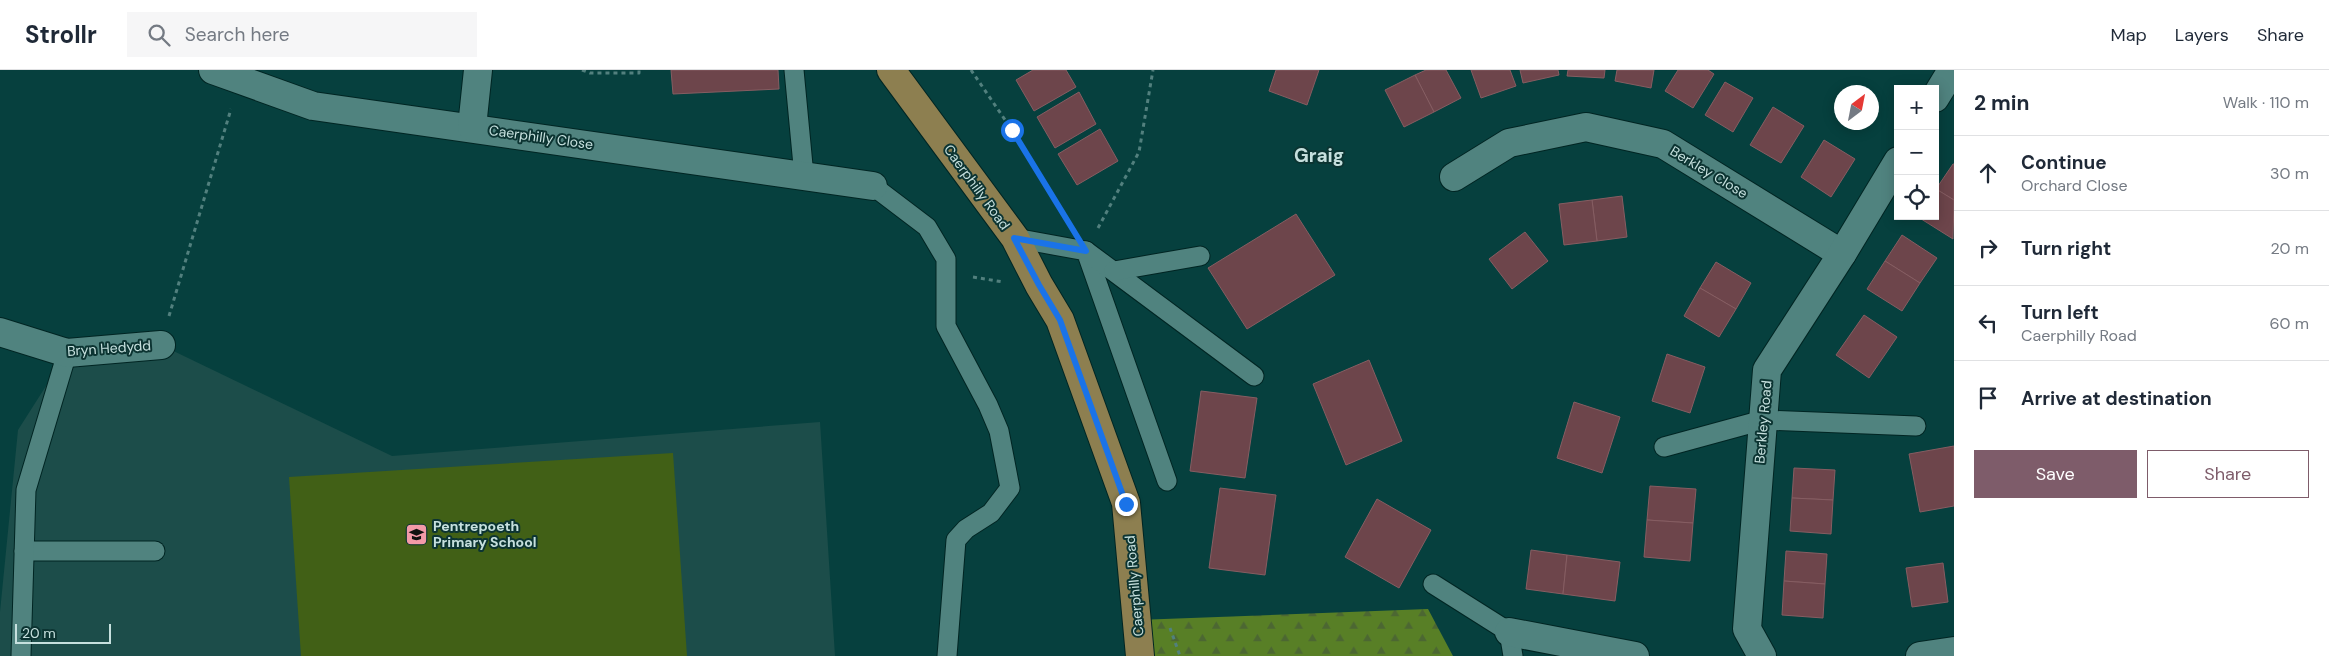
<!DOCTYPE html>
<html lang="en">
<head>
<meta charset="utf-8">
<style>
  body { margin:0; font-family:"DM Sans",sans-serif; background:#f6f6f7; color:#1f2937 }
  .controls { position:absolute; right:15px; top:15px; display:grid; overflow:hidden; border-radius:0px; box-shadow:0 2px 12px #0003 }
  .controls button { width:45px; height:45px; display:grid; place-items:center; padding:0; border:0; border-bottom:1px solid #e0e1e3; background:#fff; color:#1f2937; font:25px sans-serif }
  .compass { position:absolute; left:1834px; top:15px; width:45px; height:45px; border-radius:50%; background:#fff; box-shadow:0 2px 12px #0003; rotate:32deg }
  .scale { position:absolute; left:15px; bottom:12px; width:96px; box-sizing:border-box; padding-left:5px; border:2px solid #c6e0de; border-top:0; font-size:14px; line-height:18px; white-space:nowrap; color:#c6e0de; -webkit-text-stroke:4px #0c3432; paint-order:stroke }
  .stop { position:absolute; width:15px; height:15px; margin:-11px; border:4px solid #1a73e8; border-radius:50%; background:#fff }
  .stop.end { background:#1a73e8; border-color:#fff; box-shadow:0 1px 5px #0008 }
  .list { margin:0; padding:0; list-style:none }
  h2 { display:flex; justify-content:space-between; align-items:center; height:65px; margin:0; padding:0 20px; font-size:21px }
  h2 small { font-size:16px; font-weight:400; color:#747a83 }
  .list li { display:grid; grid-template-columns:32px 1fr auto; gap:15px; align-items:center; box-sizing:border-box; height:75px; padding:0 20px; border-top:1px solid #e0e1e3 }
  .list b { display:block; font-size:19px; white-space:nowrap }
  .list p { margin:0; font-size:16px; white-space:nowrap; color:#747a83 }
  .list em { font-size:16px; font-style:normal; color:#747a83 }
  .actions { display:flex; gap:10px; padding:15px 20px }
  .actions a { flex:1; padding:11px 0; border:1px solid #7e5c6a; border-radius:0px; text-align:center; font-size:18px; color:#7e5c6a }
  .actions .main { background:#7e5c6a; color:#fff }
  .icon { flex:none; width:28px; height:28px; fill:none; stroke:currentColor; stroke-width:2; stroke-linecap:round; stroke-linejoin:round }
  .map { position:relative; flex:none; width:1954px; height:586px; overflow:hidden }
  header { display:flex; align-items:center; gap:30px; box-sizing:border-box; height:70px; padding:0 25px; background:#fff; border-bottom:1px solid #e0e1e3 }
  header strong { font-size:24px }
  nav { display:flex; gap:28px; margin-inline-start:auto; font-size:18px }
  .search { width:350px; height:45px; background:#f6f6f7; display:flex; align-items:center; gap:12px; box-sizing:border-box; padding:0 18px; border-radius:0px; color:#747a83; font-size:19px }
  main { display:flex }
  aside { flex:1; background:#fff }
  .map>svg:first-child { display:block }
  .built { fill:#1c4d4a }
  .forest { fill:url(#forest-firs) }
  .pitch { fill:#416016 }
  .building { fill:#6d454b; stroke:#865d62 }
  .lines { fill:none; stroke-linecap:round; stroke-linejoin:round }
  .service-casing { stroke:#002523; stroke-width:21 }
  .minor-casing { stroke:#002523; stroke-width:30 }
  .primary-casing { stroke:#002523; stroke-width:30 }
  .path { stroke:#52807e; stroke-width:3; stroke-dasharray:4 4; stroke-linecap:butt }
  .service { stroke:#50837f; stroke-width:19 }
  .minor { stroke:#50837f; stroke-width:28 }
  .primary { stroke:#8d7f50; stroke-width:28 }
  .route { stroke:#1a73e8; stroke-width:6 }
  .labels { text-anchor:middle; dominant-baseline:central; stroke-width:4; stroke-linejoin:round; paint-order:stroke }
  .street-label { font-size:14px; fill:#c6e0de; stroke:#0c3432 }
  .poi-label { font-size:14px; font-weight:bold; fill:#c6e0de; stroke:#0c3432; text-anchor:start }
  .district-label { font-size:19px; font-weight:bold; fill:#c6e0de; stroke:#0c3432 }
</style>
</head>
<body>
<header>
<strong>Strollr</strong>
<div class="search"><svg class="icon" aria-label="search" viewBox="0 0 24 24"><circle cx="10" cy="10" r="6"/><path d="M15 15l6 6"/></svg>Search here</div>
<nav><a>Map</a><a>Layers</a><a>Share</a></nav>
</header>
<main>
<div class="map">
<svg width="1954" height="586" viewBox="0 0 1954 586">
  <defs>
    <pattern id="forest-firs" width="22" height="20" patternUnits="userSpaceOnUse" patternTransform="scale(1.25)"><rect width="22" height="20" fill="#587f26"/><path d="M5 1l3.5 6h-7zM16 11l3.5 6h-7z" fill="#4c6732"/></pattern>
  </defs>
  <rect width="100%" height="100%" fill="#06403e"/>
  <path class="built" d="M161 275 392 386 820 352 835 586H0V542L18 360 67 283Z"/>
  <path class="forest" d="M1428 539 1453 586H1140L1137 550Z"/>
  <path class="pitch" d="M673 383 687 586H301L289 407Z"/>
  <g class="building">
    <path d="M671 0H778L779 19 673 24Z"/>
    <path d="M1033 0H1066L1076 17 1034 41 1016 10Z"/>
    <path d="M1276 0H1319L1307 35 1269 21Z"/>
    <path d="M1426 0H1446L1461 28 1434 42 1415 5Z"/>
    <path d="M1471 0H1510L1516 16 1481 28Z"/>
    <path d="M1520 0H1558L1559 5 1523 13Z"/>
    <path d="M1568 0H1605L1604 8 1567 6Z"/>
    <path d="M1617 0H1654L1651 18 1615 11Z"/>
    <path d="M1678 0H1708L1714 4 1693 38 1665 21Z"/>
    <path d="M1415 5 1434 42 1404 57 1385 20Z"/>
    <path d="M1725 12 1753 28 1733 62 1705 45Z"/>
    <path d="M1079 22 1096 54 1055 78 1037 47Z"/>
    <path d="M1773 37 1804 56 1781 93 1750 75Z"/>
    <path d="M1100 59 1118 91 1077 115 1058 84Z"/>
    <path d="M1824 70 1855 89 1831 127 1801 107Z"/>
    <path d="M1953 94H1954V130L1936 119Z"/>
    <path d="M1936 119 1954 130 1953 169 1918 147 1935 146Z"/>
    <path d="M1622 126 1627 167 1597 171 1592 130Z"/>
    <path d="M1592 130 1597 171 1564 175 1559 134Z"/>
    <path d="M1296 144 1335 205 1247 259 1208 198Z"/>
    <path d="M1525 162 1548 191 1512 219 1489 189Z"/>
    <path d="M1902 165 1937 188 1920 213 1885 191Z"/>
    <path d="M1885 191 1920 213 1902 241 1867 219Z"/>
    <path d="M1716 192 1751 213 1736 239 1700 218Z"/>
    <path d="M1700 218 1736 239 1719 267 1684 246Z"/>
    <path d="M1864 245 1897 267 1869 308 1836 285Z"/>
    <path d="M1667 284 1705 297 1690 343 1652 331Z"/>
    <path d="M1369 290 1402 371 1346 395 1313 314Z"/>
    <path d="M1201 321 1257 328 1245 408 1190 401Z"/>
    <path d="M1574 332 1620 347 1602 403 1557 388Z"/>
    <path d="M1954 376V436L1920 442 1909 384Z"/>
    <path d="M1794 398 1835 400 1833 430 1792 428Z"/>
    <path d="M1650 416 1696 419 1693 453 1647 450Z"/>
    <path d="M1220 418 1276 425 1265 505 1209 498Z"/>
    <path d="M1792 428 1833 430 1831 464 1790 461Z"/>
    <path d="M1377 429 1431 460 1399 518 1345 487Z"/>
    <path d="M1647 450 1693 453 1690 491 1644 487Z"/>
    <path d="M1531 480 1567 485 1563 524 1526 519Z"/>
    <path d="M1786 481 1827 484 1825 514 1784 511Z"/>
    <path d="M1567 485 1620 492 1615 531 1563 524Z"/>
    <path d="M1943 493 1948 532 1912 537 1906 498Z"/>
    <path d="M1784 511 1825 514 1823 548 1782 545Z"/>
  </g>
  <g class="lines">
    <defs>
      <g id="service">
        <path d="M794 0 804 106"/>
        <path d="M873 116 927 157 946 189V256L988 335 999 361 1010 418 991 443 966 459 956 470 947 586"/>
        <path d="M1015 168 1086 181 1167 411"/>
        <path d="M1086 181 1254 306"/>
        <path d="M1114 201 1200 186"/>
        <path d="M1664 377 1763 350 1916 356"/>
        <path d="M24 481H155"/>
        <path d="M1433 514 1509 562 1513 586"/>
        <path d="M21 586 26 420 67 283"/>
      </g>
      <g id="minor">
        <path d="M213 0 313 36 873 116"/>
        <path d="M1935 28 1952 0"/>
        <path d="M472 57 478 0"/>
        <path d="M1454 107 1509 73 1586 57 1663 74 1842 184"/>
        <path d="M0 262 67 283 161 275"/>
        <path d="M1509 562 1635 586"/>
        <path d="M1762 586 1747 559 1767 300 1842 184 1898 91"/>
        <path d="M1920 586 1954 581"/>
      </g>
      <path id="primary" d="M891 0 1015 168 1039 215 1060 250 1126 433 1140 586"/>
    </defs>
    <use href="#service" class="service-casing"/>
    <use href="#minor" class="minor-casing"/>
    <use href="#primary" class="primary-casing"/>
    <g class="path">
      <path d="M582 0 590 3H639V0"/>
      <path d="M971 0 1012 60 1068 150"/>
      <path d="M1098 158 1139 82 1153 0"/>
      <path d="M973 207 1003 212"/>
      <path d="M169 246 231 39"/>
      <path d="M1170 558 1180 586"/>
    </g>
    <use href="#service" class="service"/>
    <use href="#minor" class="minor"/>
    <use href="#primary" class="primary"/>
  </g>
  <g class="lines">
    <path class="route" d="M1012 60 1086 181 1014 168 1039 215 1060 250 1126 434"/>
  </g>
  <defs>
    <symbol id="school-square" viewBox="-11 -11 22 22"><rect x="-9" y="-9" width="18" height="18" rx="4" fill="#f39aa8" stroke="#0c3432"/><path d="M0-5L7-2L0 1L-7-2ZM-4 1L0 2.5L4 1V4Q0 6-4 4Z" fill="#111"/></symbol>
  </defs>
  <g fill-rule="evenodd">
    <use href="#school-square" x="404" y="452" width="25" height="25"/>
  </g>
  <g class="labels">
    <g class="street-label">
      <text transform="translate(541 67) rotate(8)">Caerphilly Close</text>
      <text transform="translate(1709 102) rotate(31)">Berkley Close</text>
      <text transform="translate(977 117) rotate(54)">Caerphilly Road</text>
      <text transform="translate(109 278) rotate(-4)">Bryn Hedydd</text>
      <text transform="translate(1763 352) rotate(-85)">Berkley Road</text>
      <text transform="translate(1134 516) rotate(-95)">Caerphilly Road</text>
    </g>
    <g class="poi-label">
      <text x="433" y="456">Pentrepoeth<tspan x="433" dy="16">Primary School</tspan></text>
    </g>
    <g class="district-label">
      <text x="1319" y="85">Graig</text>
    </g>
  </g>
</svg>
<div class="controls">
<button>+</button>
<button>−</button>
<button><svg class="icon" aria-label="locate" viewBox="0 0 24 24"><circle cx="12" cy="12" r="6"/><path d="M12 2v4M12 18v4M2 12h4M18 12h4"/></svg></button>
</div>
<svg class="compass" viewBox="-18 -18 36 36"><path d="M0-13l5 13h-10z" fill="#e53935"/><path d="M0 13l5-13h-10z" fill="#747a83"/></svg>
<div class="scale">20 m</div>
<div class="stop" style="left:1012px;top:60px"></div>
<div class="stop end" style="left:1126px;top:434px"></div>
</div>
<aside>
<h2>2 min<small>Walk · 110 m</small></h2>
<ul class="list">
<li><svg class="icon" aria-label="ahead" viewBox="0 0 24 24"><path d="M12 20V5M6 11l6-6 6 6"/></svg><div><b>Continue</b><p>Orchard Close</p></div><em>30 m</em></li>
<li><svg class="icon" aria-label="right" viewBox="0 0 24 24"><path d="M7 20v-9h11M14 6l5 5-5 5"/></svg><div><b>Turn right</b></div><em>20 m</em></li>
<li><svg class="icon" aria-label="left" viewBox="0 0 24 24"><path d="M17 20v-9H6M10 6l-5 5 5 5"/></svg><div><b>Turn left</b><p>Caerphilly Road</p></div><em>60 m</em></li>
<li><svg class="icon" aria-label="arrive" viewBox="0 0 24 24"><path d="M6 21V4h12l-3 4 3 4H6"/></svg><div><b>Arrive at destination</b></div></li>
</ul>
<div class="actions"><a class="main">Save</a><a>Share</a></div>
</aside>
</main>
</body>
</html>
